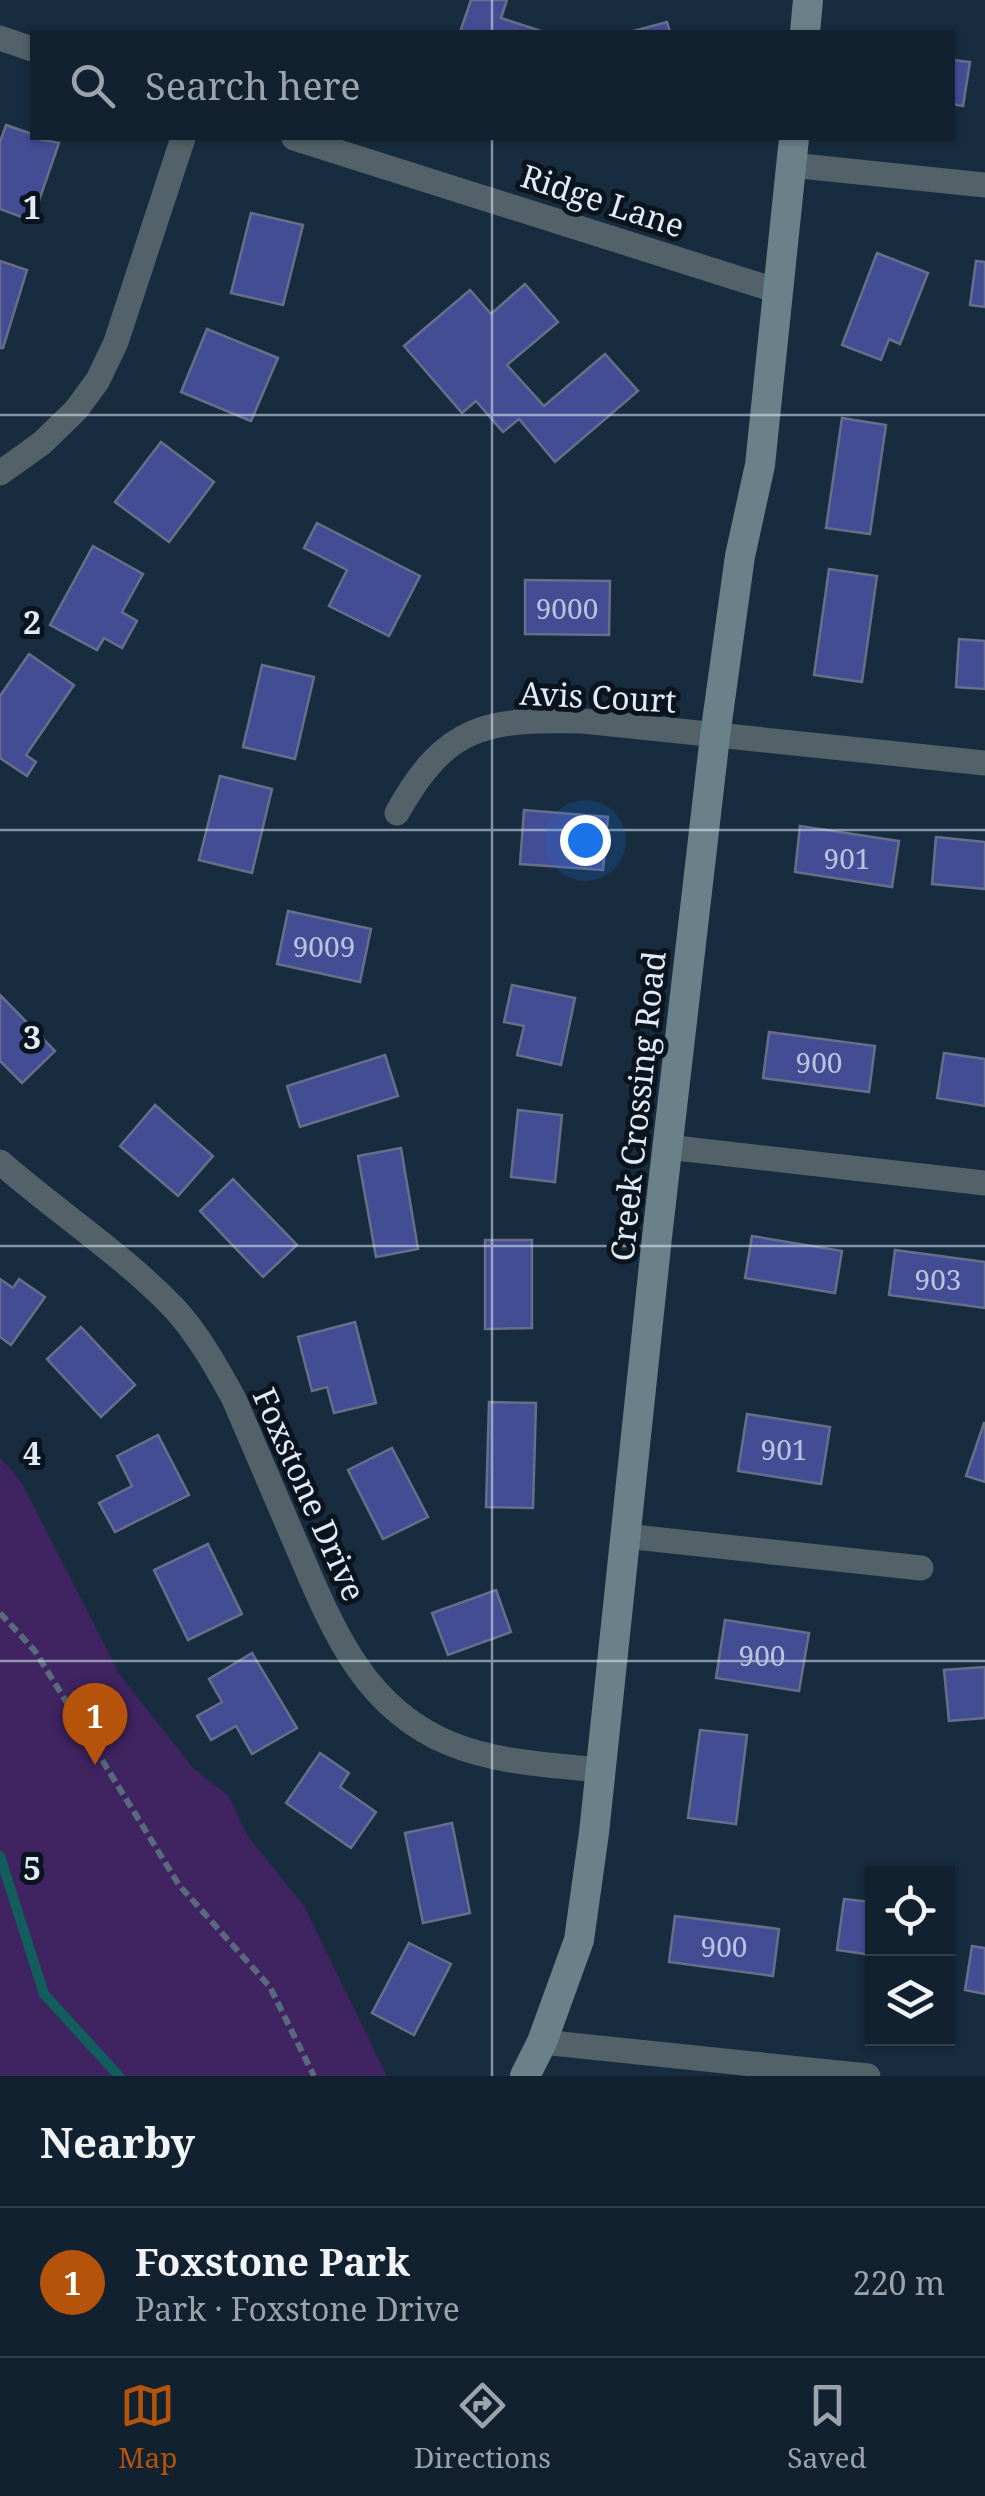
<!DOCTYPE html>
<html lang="en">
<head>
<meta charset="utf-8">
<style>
  body { margin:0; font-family:"Noto Serif",serif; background:#1f2e3b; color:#f1f3f6 }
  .controls { position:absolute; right:30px; bottom:30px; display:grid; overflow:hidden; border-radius:0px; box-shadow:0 2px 8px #0004 }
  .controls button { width:90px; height:90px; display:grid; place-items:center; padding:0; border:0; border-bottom:2px solid #313e4b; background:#12212f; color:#f1f3f6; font:50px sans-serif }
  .you { position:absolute; left:585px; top:840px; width:35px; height:35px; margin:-25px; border:8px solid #fff; border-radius:50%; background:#1a73e8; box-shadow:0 0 0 15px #1a73e833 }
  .badge { display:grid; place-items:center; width:65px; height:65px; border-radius:50%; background:#b45309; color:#fff; font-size:32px; font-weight:700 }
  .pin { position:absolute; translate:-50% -82px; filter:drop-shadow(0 2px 5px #0008) }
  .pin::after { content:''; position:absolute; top:52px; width:35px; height:30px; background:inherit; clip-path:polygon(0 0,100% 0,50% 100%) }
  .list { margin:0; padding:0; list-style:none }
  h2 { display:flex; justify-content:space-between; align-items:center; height:130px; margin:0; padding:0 40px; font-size:42px }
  h2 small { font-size:32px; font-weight:400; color:#9ca3aa }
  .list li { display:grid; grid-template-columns:65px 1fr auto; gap:30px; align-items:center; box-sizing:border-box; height:150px; padding:0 40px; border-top:2px solid #313e4b }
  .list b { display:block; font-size:38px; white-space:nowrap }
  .list p { margin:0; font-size:32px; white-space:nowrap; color:#9ca3aa }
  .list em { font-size:32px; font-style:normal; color:#9ca3aa }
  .icon { flex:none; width:55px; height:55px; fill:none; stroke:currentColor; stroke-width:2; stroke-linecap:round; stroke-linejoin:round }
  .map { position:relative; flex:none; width:985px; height:2076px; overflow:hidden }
  .search { position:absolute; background:#12212f; box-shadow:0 2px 8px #0004; left:30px; right:30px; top:30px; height:110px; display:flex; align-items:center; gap:25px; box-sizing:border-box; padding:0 35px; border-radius:0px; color:#9ca3aa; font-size:38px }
  .sheet { height:280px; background:#12212f }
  nav { display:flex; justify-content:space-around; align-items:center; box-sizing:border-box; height:140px; border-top:2px solid #313e4b; background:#12212f; font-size:28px; color:#9ca3aa }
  nav a { display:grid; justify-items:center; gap:5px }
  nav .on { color:#b45309 }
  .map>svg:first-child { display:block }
  .green { fill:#3f2461 }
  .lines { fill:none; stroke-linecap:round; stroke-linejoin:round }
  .stream { stroke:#125e5f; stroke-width:10 }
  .building { fill:#434d93; stroke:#686e8a; stroke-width:2.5 }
  .path { stroke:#586a7b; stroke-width:6; stroke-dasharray:10 5; stroke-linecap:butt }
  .street { stroke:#536268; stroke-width:25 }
  .secondary { stroke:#6a818a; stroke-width:30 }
  .grid { fill:none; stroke:#dfebf8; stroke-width:2.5; stroke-opacity:0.55 }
  .labels { text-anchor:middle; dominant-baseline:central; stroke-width:10; stroke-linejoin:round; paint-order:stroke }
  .number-label { font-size:28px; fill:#b8c4df }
  .street-label { font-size:32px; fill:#dfebf8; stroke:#0b141c }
  .grid-label { font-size:32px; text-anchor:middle; font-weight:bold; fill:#dfebf8; stroke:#0b141c; stroke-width:10; stroke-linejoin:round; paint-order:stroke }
</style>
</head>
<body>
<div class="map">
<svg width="985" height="2076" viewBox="0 0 985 2076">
  <rect width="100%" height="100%" fill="#182c3f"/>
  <path class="green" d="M0 1457 22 1483 120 1675 194 1769 229 1796 247 1835 304 1906 387 2076H0Z"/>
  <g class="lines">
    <path class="stream" d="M0 1856 44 1994 119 2076"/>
  </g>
  <g class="building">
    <path d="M471 0H507L501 18 544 32H460Z"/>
    <path d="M667 22 670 32H630Z"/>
    <path d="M952 60 970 62 963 106 952 104Z"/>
    <path d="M6 125 32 134V138L59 143 32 221 0 209V142Z"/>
    <path d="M251 213 303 225 283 305 231 293Z"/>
    <path d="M877 253 928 273 900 344 889 339 881 360 842 345Z"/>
    <path d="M0 261 27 270 3 348H0Z"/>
    <path d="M976 261 985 262V307L970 305Z"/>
    <path d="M525 284 558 322 507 365 544 406 605 354 638 391 555 462 519 419 503 432 476 401 462 413 404 346 470 290 491 314Z"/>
    <path d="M207 329 278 358 251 421 181 392Z"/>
    <path d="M842 418 886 425 870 534 826 528Z"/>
    <path d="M161 442 214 482 169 542 115 502Z"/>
    <path d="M317 523 420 576 389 636 329 606 347 570 304 548Z"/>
    <path d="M93 546 143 574 122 612 137 621 122 648 104 638 97 650 50 625Z"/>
    <path d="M829 569 877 576 862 682 814 675Z"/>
    <path d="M525 580 610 581 609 635 525 634Z"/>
    <path d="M959 639 985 641V689L956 687Z"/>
    <path d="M29 654 74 685 26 755 36 762 27 776 0 758V696Z"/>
    <path d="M262 665 314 677 295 759 243 747Z"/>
    <path d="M220 776 272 789 252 873 199 860Z"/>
    <path d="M524 810 608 817 603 870 520 864Z"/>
    <path d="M800 826 899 841 892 887 795 872Z"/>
    <path d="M936 837 985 842V889L932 884Z"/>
    <path d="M288 911 371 929 360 982 277 964Z"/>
    <path d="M512 985 575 998 561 1065 517 1055 524 1026 504 1022Z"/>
    <path d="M0 995 55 1051 22 1083 0 1061Z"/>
    <path d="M769 1032 875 1046 869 1092 763 1078Z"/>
    <path d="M944 1053 985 1059V1106L937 1098Z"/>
    <path d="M385 1055 398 1096 300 1127 287 1086Z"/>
    <path d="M155 1105 213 1156 178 1196 120 1146Z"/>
    <path d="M518 1110 562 1115 555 1182 511 1177Z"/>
    <path d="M401 1148 418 1249 376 1257 358 1156Z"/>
    <path d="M233 1179 297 1245 263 1277 200 1211Z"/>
    <path d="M752 1236 842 1251 835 1293 745 1278Z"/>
    <path d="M485 1240H532V1328L485 1329Z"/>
    <path d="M895 1250 985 1262V1308L889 1295Z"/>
    <path d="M0 1279 13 1288 19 1279 45 1297 11 1345 0 1337Z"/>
    <path d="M355 1322 376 1403 334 1413 327 1387 312 1391 298 1337Z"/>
    <path d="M81 1327 135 1385 101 1417 47 1359Z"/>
    <path d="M489 1402 536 1403 533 1508 486 1507Z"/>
    <path d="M747 1414 830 1427 821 1484 738 1471Z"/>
    <path d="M984 1423H985V1482L966 1476Z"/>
    <path d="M158 1435 189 1495 115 1532 99 1503 132 1486 117 1456Z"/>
    <path d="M392 1448 428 1517 383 1539 348 1470Z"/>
    <path d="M208 1544 242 1614 188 1640 154 1570Z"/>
    <path d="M496 1590 511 1632 448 1655 432 1613Z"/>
    <path d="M725 1620 809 1633 799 1691 716 1678Z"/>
    <path d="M252 1653 297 1728 252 1754 236 1726 211 1740 197 1716 222 1702 209 1679Z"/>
    <path d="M985 1667V1718L949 1721 944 1670Z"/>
    <path d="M700 1730 747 1735 736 1824 688 1818Z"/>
    <path d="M320 1753 349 1773 340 1787 376 1812 351 1848 286 1803Z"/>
    <path d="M452 1823 470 1913 423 1923 405 1833Z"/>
    <path d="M844 1899 872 1902V1955L837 1950Z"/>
    <path d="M675 1916 779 1929 773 1976 669 1962Z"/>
    <path d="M409 1943 451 1964 414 2035 372 2013Z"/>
    <path d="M972 1946 985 1948V1994L965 1990Z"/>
  </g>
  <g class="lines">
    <path class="path" d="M0 1613 35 1651 179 1885 270 1987 314 2076"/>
    <g class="street">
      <path d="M0 38 32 49"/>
      <path d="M294 138 778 291"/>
      <path d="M791 165 985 185"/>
      <path d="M0 473 42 443 76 410 98 380 116 342 183 138"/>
      <path d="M397 813C446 724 487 719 583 721L985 763"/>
      <path d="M667 1147 985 1183"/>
      <path d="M0 1162C57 1212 121 1253 174 1308 198 1334 217 1368 234 1399 254 1446 274 1492 294 1539 330 1622 360 1707 451 1744 498 1763 551 1765 600 1770"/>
      <path d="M625 1536 921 1568"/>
      <path d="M542 2042 868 2076"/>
    </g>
    <g class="secondary">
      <path d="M805 32 808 0"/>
      <path d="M525 2076 542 2042 579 1940 594 1833 657 1237 715 736 740 556 760 465 794 138"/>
    </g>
  </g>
  <path class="grid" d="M492 0V32M492 138V2076M0 415H985M0 830H985M0 1246H985M0 1661H985"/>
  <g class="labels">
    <g class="number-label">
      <text x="567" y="608">9000</text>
      <text x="847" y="858">901</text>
      <text x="324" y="946">9009</text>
      <text x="819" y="1062">900</text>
      <text x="938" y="1279">903</text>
      <text x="784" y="1449">901</text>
      <text x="762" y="1655">900</text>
      <text x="724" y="1946">900</text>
    </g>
    <g class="street-label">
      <text transform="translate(603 200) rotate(18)">Ridge Lane</text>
      <text transform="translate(598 696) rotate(3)">Avis Court</text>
      <text transform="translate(637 1106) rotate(-84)">Creek Crossing Road</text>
      <text transform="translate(310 1494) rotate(66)">Foxstone Drive</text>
    </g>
  </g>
  <g class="grid-label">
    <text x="32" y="219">1</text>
    <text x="32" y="634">2</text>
    <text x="32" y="1049">3</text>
    <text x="32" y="1465">4</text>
    <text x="32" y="1880">5</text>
  </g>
</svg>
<div class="controls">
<button><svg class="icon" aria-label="locate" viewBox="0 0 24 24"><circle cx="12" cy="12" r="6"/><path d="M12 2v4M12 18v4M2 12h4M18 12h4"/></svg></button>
<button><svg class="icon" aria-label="layers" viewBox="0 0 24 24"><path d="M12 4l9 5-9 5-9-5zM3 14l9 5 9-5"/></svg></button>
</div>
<div class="you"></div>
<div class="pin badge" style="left:95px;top:1765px">1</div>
<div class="search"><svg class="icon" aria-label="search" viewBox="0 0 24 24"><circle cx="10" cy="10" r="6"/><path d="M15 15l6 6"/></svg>Search here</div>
</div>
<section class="sheet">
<h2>Nearby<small></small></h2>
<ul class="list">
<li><span class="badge">1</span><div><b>Foxstone Park</b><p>Park · Foxstone Drive</p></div><em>220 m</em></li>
</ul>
</section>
<nav>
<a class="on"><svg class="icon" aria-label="map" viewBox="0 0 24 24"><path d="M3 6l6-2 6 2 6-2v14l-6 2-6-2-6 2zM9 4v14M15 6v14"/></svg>Map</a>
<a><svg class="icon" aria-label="directions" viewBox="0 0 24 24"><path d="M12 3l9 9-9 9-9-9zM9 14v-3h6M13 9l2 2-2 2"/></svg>Directions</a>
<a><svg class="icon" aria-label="saved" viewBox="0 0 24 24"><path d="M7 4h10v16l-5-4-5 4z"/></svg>Saved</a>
</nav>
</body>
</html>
